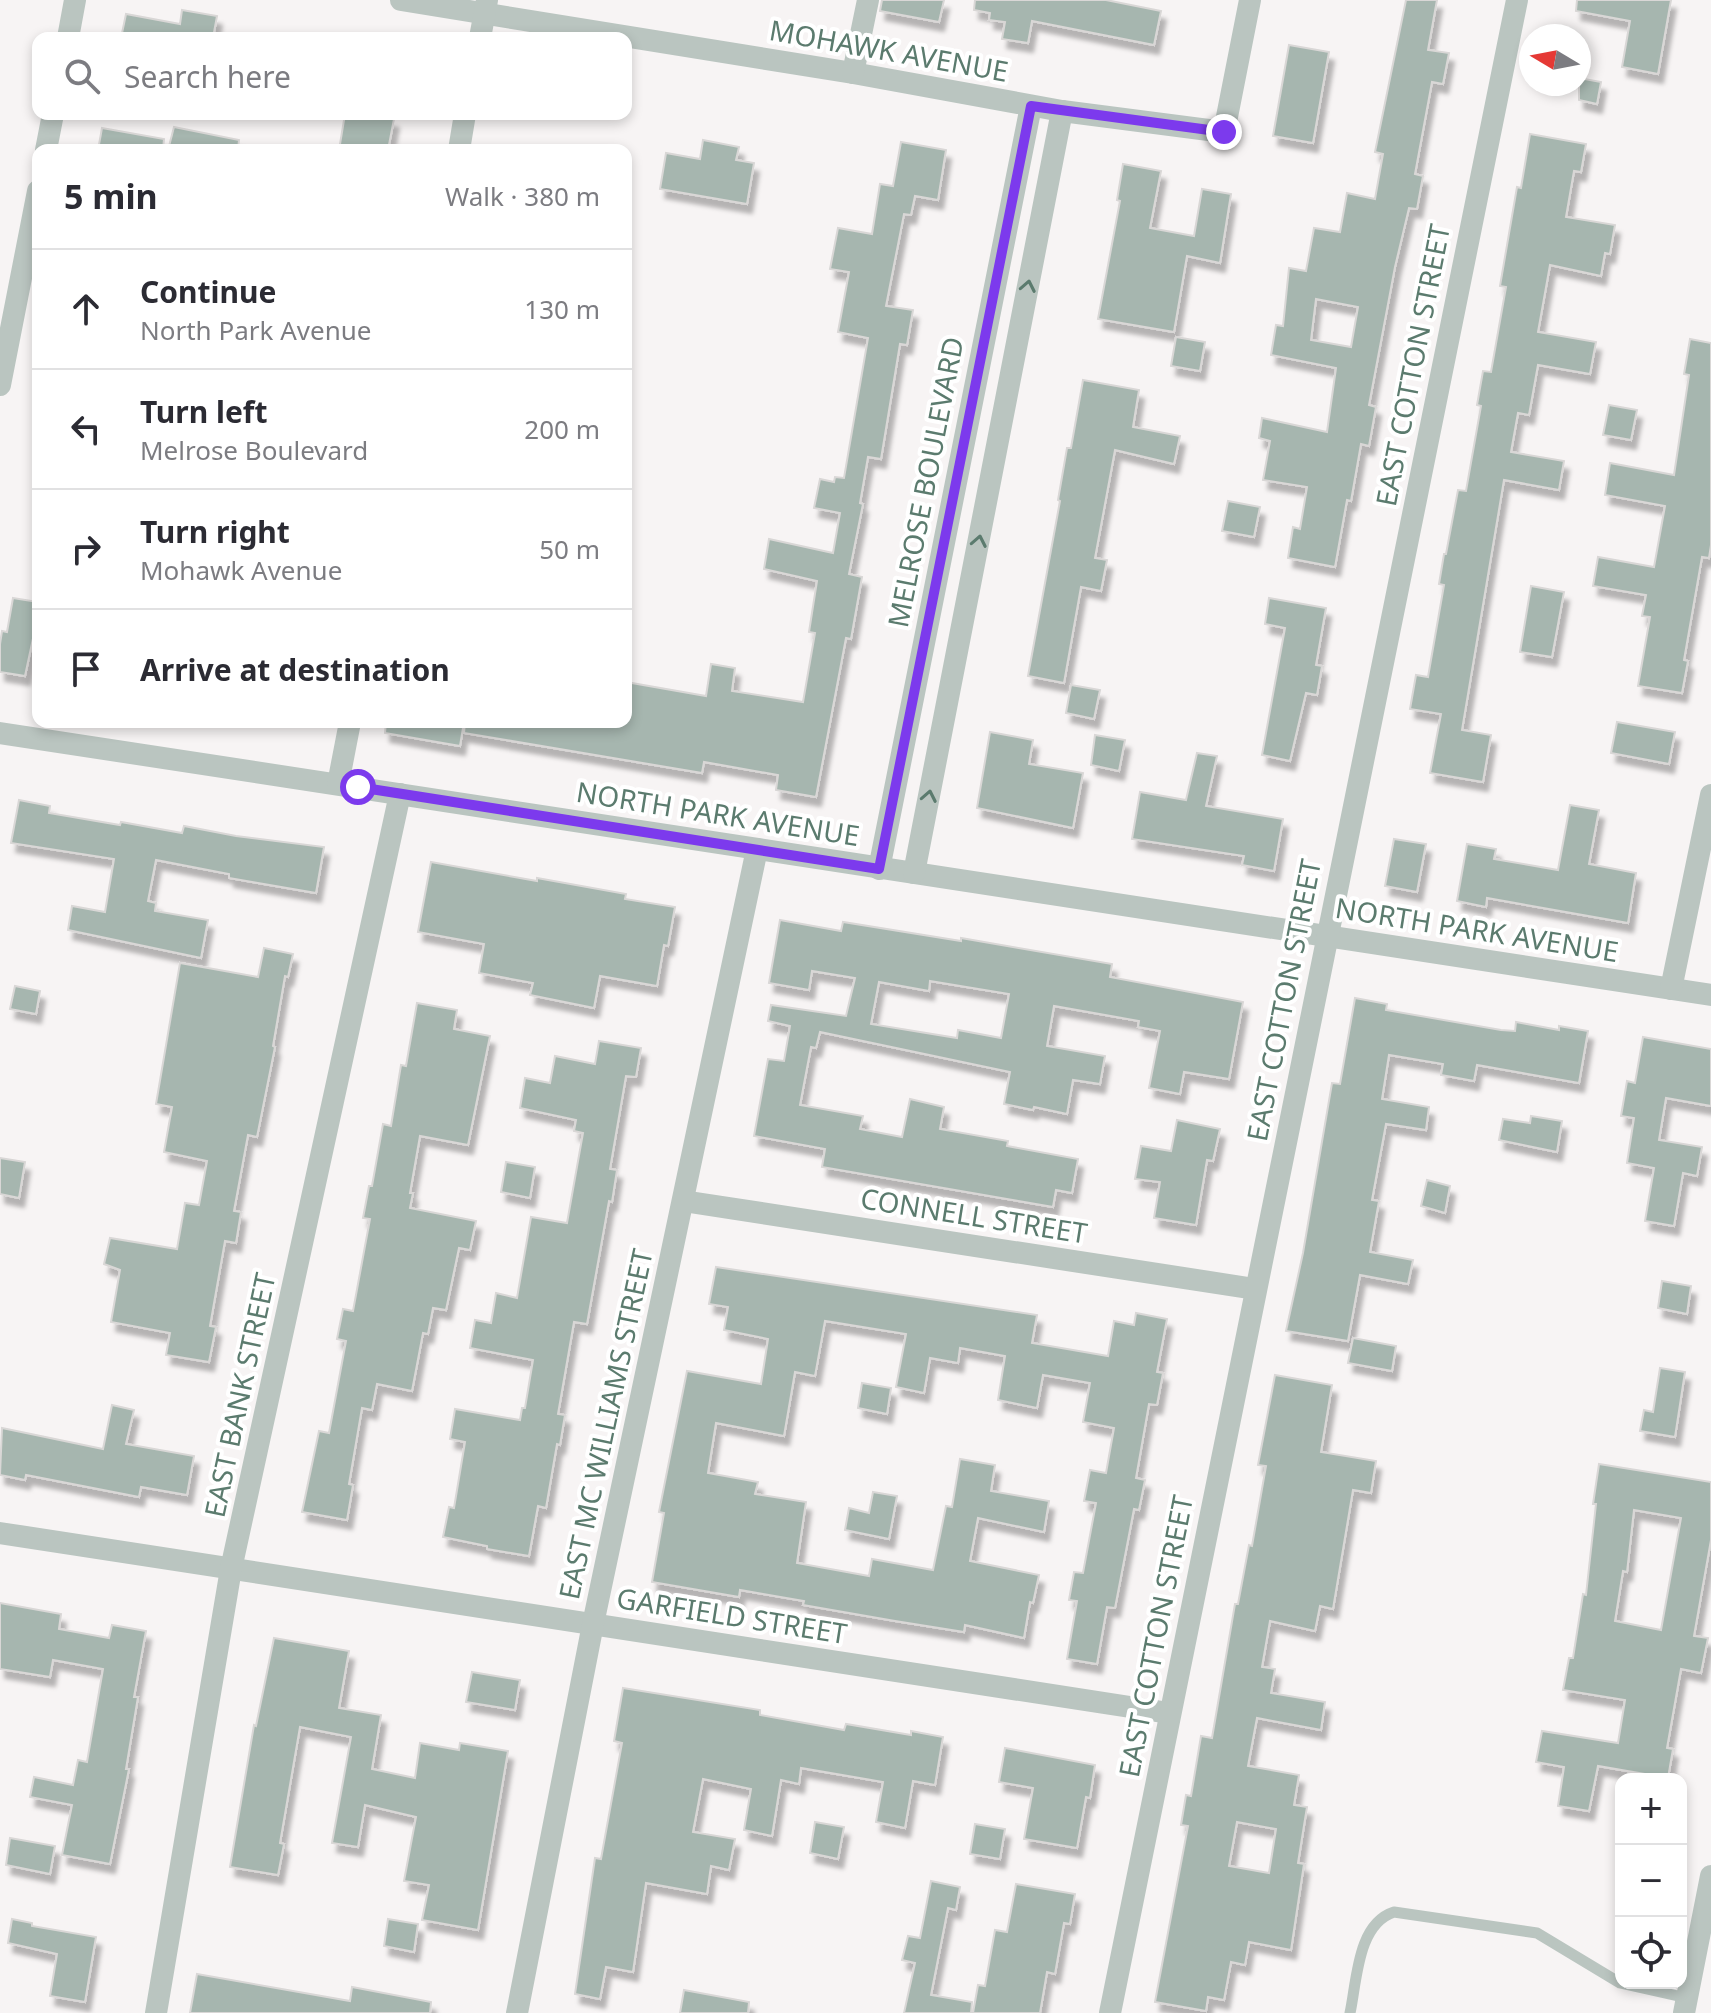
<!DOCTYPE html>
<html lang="en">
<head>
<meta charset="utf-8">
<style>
  body { margin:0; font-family:"Noto Sans",sans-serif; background:#f7f7f7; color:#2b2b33 }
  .controls { position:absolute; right:24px; bottom:24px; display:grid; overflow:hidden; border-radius:16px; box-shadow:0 4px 12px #0003 }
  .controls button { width:72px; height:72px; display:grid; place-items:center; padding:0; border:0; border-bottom:2px solid #e1e1e2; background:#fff; color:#2b2b33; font:40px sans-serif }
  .compass { position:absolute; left:1519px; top:24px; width:72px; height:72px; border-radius:50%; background:#fff; box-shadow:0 4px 12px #0003; rotate:280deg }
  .stop { position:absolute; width:24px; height:24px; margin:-18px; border:6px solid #7c3aed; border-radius:50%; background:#fff }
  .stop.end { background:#7c3aed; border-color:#fff; box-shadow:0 2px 8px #0008 }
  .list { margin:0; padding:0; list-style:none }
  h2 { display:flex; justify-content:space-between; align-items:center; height:104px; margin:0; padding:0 32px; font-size:34px }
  h2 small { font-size:26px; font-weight:400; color:#7c7c81 }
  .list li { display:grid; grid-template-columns:52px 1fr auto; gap:24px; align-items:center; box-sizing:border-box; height:120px; padding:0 32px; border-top:2px solid #e1e1e2 }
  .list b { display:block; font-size:30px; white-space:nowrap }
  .list p { margin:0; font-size:26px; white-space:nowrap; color:#7c7c81 }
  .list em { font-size:26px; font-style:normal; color:#7c7c81 }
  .icon { flex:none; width:44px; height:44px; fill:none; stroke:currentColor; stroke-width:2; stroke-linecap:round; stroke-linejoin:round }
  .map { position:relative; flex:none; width:1711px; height:2013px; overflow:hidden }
  .search { position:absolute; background:#fff; box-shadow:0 4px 12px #0003; left:32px; top:32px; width:600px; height:88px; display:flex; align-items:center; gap:20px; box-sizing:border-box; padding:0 28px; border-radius:16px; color:#7c7c81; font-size:30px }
  .panel { position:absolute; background:#fff; box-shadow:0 4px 12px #0003; left:32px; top:144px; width:600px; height:584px; border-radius:16px }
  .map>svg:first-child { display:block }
  .building { fill:#a6b6af; stroke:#d9d7d6; stroke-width:2; fill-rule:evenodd; filter:url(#shadow) }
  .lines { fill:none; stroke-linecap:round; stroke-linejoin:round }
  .service { stroke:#bac5c0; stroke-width:11 }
  .minor { stroke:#bac5c0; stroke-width:22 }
  .oneway { stroke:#5b7b6e }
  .route { stroke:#7c3aed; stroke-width:10 }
  .labels { text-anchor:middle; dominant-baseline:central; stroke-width:8; stroke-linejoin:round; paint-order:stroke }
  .street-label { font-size:28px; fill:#5b7b6e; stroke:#fff }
</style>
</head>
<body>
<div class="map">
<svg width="1711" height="2013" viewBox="0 0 1711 2013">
  <defs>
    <filter id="shadow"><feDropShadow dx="5" dy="9" stdDeviation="2" flood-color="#0004"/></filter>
  </defs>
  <rect width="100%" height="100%" fill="#f7f4f4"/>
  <g class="building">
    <path d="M882 0H944L939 22 880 11Z"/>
    <path d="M975 0H1106L1161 11 1154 45 1032 21 1028 43 1002 39 1005 22 989 20 990 13 974 10Z"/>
    <path d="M1406 0H1437L1428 50 1449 53 1443 84 1432 82 1415 174 1423 176 1417 209 1409 208 1395 267 1369 405 1376 407 1369 446 1361 444 1351 501 1347 500 1335 567 1288 558 1293 527 1300 529 1307 487 1263 480 1270 441 1259 438 1262 418 1327 432 1336 368 1271 355 1276 325 1283 326 1289 268 1306 271 1314 228 1340 232 1347 193 1375 199 1383 154 1375 152ZM1316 299 1358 307 1351 347 1311 340Z"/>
    <path d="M1577 0H1671L1658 74 1622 67 1630 21 1576 11Z"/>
    <path d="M182 10 217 16 213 38 196 35V38H121L126 14 180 24Z"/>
    <path d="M1289 45 1329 52 1313 143 1273 136Z"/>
    <path d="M1579 78 1601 82 1597 104 1579 100Z"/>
    <path d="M345 114H368L394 119 388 150H339Z"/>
    <path d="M174 127 239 140 238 150H168Z"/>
    <path d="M102 128 164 139 163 150H98Z"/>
    <path d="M1530 134 1586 144 1581 172 1574 171 1566 217 1615 225 1610 254 1605 253 1601 276 1550 265 1538 332 1596 342 1590 374 1538 365 1529 415 1518 413 1511 452 1564 461 1559 490 1504 480 1462 730 1491 735 1483 782 1430 773 1441 714 1410 709 1416 675 1428 677 1444 585 1439 584 1444 554H1446L1458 490 1466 491 1481 406 1477 405 1483 371 1491 372 1506 287 1500 286 1517 187 1521 188Z"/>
    <path d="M703 140 739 147 736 160 754 163 747 204 660 189 666 153 700 159Z"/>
    <path d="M901 142 946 150 938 200 915 196 911 215 904 214 886 306 913 310 907 345 900 344 881 459 868 457 860 503 863 504 849 574 862 577 851 639 846 638 816 797 776 790 778 775 704 762 702 773 464 733 465 722H626V682L706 696 711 664 735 668 732 691 803 702 815 633 809 632 817 581 764 569 769 539 833 553 840 513 814 508 820 479 834 482 835 477 844 478 868 338 838 332 849 272 830 269 838 228 872 234 880 184 893 186Z"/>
    <path d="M1123 164 1161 171 1150 228 1194 236 1202 189 1231 194 1220 263 1187 256 1174 332 1098 319 1120 201 1117 200Z"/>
    <path d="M1176 337 1205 342 1200 371 1171 366Z"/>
    <path d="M1690 339 1711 343V545L1709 558 1702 557 1684 660 1688 661 1682 693 1638 686 1650 617 1642 616 1646 595 1593 586 1598 557 1654 567 1665 506 1605 495 1610 463 1674 475 1689 375 1684 374Z"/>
    <path d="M1083 380 1139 390 1133 427 1180 436 1174 464 1115 450 1095 558 1107 560 1101 591 1081 587 1064 683 1028 676 1060 501 1058 500 1067 448H1071Z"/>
    <path d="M1609 405 1637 410 1631 440 1603 435Z"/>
    <path d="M1228 501 1260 507 1254 537 1222 531Z"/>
    <path d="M1531 586 1564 592 1552 657 1520 652Z"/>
    <path d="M13 598 38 602V615L25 676 0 672V644L2 631 7 632Z"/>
    <path d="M1269 598 1326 608 1316 665 1322 666 1317 695 1306 693 1290 761 1262 755 1285 628 1265 624Z"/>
    <path d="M1071 685 1100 690 1094 719 1066 713Z"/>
    <path d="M386 722H464L460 746 385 733Z"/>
    <path d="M1617 722 1675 732 1669 764 1611 753Z"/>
    <path d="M990 732 1033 740 1029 764 1083 773 1073 828 977 808Z"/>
    <path d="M1095 735 1125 740 1119 771 1091 765Z"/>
    <path d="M1197 753 1217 756 1206 806 1283 819 1274 871 1242 865 1244 856 1132 839 1140 792 1186 800Z"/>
    <path d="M19 800 50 806 49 813 120 825 121 822 182 833 184 826 236 836 324 847 316 893 229 878V874L156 860 148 901 156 903 155 911 208 920 201 958 68 930 72 906 105 912 114 859 11 843Z"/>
    <path d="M1570 805 1599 810 1589 864 1636 873 1628 923 1487 898 1486 907 1457 901 1467 844 1496 849 1494 859 1558 870Z"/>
    <path d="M1394 839 1426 844 1417 892 1385 886Z"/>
    <path d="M431 862 537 881V878L626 894 625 899 675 907 668 946 664 945 657 986 600 976 594 1008 530 995 533 983 479 973 484 944 418 932Z"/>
    <path d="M780 920 841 931 843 922 961 941V938L1112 964 1110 977 1243 1002 1229 1079 1184 1072 1180 1094 1149 1088 1160 1031 1138 1027 1139 1021 1054 1006 1047 1046 1105 1056 1100 1084 1073 1080 1067 1114 1034 1107 1033 1110 1004 1104 1010 1072 820 1032 816 1048 811 1047 800 1105 863 1116 860 1129 902 1137 910 1099 944 1107 940 1129 1008 1141 1007 1146 1078 1159 1072 1193 1056 1190 1053 1207 822 1167 825 1149 754 1136 768 1059 784 1061 790 1026 768 1021 771 1005 846 1016 855 978 812 971 809 990 769 983ZM930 981 1009 994 1001 1038 958 1030 957 1038 871 1024 879 982 929 991Z"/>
    <path d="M264 948 293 954 288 977 285 976 273 1046 275 1047 257 1137 248 1135 234 1211 241 1212 236 1243 225 1241 210 1326 216 1327 209 1362 166 1355 170 1333 111 1322 120 1270 104 1264 110 1238 177 1249 185 1203 199 1205 207 1161 164 1152 172 1107 156 1104 180 963 258 977Z"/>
    <path d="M15 986 40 991 36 1014 10 1009Z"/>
    <path d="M1355 998 1387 1004 1386 1010 1501 1030 1515 1031 1516 1022 1559 1030V1026L1588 1031 1579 1083 1477 1065 1474 1081 1441 1075 1443 1064 1389 1055 1382 1099 1429 1107 1426 1130 1386 1124 1372 1200 1379 1201 1370 1252 1413 1260 1408 1284 1360 1275 1348 1341 1286 1331 1303 1253 1332 1083 1340 1084Z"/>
    <path d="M417 1003 457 1010 454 1029 490 1036 468 1145 420 1136 410 1193H413L410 1208 476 1221 470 1250 459 1248 446 1310 433 1308 428 1334 423 1333 412 1391 377 1384 372 1410 362 1408 349 1484 353 1485 347 1520 302 1512 319 1431 329 1433 346 1341 337 1339 343 1309 353 1311 370 1219 363 1218 369 1186H372L383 1124 391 1126 401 1065 406 1066Z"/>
    <path d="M1643 1037 1711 1049V1106L1666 1098 1659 1140 1702 1147 1697 1176 1683 1173 1674 1226 1645 1221 1654 1168 1627 1163 1634 1118 1621 1116 1627 1081 1635 1083Z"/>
    <path d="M599 1041 641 1048 636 1077 626 1076 610 1169 617 1170 612 1202 609 1201 587 1324 574 1322 558 1414 565 1415 560 1445 557 1444 546 1508 538 1506 529 1556 487 1549V1546L443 1537 449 1507 454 1508 465 1442 450 1439 455 1409 520 1420 522 1408H525L533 1360 470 1348 475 1320 491 1323 496 1293 517 1298 531 1217 567 1223 583 1133 574 1131 576 1120 520 1108 525 1078 550 1083 555 1056 595 1064Z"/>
    <path d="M1531 1116 1562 1121 1557 1152 1499 1140 1503 1119 1530 1123Z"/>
    <path d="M1177 1120 1220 1129 1213 1161 1207 1160 1196 1225 1154 1218 1160 1182 1135 1179 1141 1146 1171 1151Z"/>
    <path d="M0 1158 25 1162 19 1198 0 1194Z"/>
    <path d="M506 1162 535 1167 530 1198 501 1192Z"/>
    <path d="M1427 1180 1450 1186 1445 1213 1421 1206Z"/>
    <path d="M716 1267 1037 1315 1032 1343 1108 1356 1114 1321 1134 1325 1136 1313 1167 1319 1157 1372 1163 1373 1157 1405 1149 1404 1136 1478 1145 1480 1139 1510 1134 1509 1115 1608 1107 1607 1097 1664 1067 1659 1077 1601 1069 1600 1074 1572 1083 1573 1096 1503 1084 1501 1090 1470 1106 1473 1114 1428 1083 1422 1090 1383 1043 1375 1037 1408 998 1400 1005 1356 960 1348 958 1363 930 1358 924 1393 896 1387 906 1334 825 1321 815 1376 795 1372 784 1436 716 1423 708 1473 758 1482 755 1494 806 1502 797 1563 869 1576 872 1559 933 1570 946 1506 952 1507 960 1459 995 1465 991 1491 1049 1501 1044 1532 978 1518 970 1561 1039 1575 1033 1603 1030 1602 1024 1638 965 1625 964 1632 895 1621 803 1605 804 1601 740 1590 739 1597 652 1582 664 1513 659 1512 687 1371 761 1384 768 1339 724 1330 728 1307 709 1304Z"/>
    <path d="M1662 1281 1691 1286 1687 1314 1658 1308Z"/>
    <path d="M1353 1338 1396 1346 1392 1371 1348 1363Z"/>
    <path d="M1660 1368 1685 1372 1675 1437 1640 1431 1644 1410 1653 1412Z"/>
    <path d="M1275 1375 1332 1385 1321 1452 1376 1461 1371 1493 1353 1490 1333 1609 1320 1606 1315 1631 1270 1621 1262 1667 1275 1669 1271 1693 1325 1702 1321 1730 1257 1718 1248 1766 1299 1775 1294 1805 1307 1807 1298 1863 1304 1864 1291 1950 1249 1942 1245 1965 1231 1962 1224 2000 1208 1997 1206 2011 1155 2002 1188 1826 1181 1825 1186 1795 1191 1796 1201 1736 1212 1738 1235 1604H1238L1249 1545 1252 1546 1266 1466 1258 1465ZM1237 1822 1276 1829 1269 1873 1229 1866Z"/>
    <path d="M862 1383 891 1388 887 1414 858 1408Z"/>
    <path d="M112 1405 134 1410 126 1444 194 1456 187 1495 141 1487 139 1497 26 1475 25 1480 0 1475 2 1428 103 1449Z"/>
    <path d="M1599 1464 1711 1482V1540L1694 1636 1708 1638 1701 1673 1681 1669 1667 1748 1673 1749 1668 1778 1598 1766 1589 1811 1558 1806 1564 1767 1536 1762 1542 1731 1618 1743 1625 1700 1563 1690 1569 1658H1573L1583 1594 1586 1595 1596 1504H1593ZM1634 1510 1681 1518 1661 1630 1615 1621 1623 1571 1627 1572Z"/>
    <path d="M873 1492 897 1496 889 1539 845 1530 849 1508 869 1513Z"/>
    <path d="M0 1603 61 1614 59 1629 109 1638 112 1625 146 1631 134 1697H138L126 1769H129L110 1864 62 1855 72 1805 30 1797 34 1777 73 1785 78 1760 87 1762 103 1669 53 1660 50 1677 0 1669Z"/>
    <path d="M274 1638 349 1651 339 1708 381 1715 372 1769 415 1778 420 1743 459 1750 460 1743 508 1751 478 1930 422 1920 429 1885 404 1881 416 1817 365 1805 358 1847 332 1843 351 1737 300 1727 280 1843 284 1844 278 1875 230 1867 254 1725 256 1726Z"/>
    <path d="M472 1672 520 1680 515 1710 466 1702Z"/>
    <path d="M623 1688 760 1710V1715L844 1730 846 1724 911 1735V1731L943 1737 935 1785 913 1781 905 1828 876 1822 883 1782 801 1768 799 1784 781 1780 772 1836 744 1830 751 1789 703 1779 693 1832 735 1839 729 1870 711 1866 707 1894 646 1883 633 1972 606 1967 600 1999 575 1994 595 1858 601 1859 622 1743 614 1741Z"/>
    <path d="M1005 1748 1095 1765 1090 1798 1086 1797 1077 1848 1024 1839 1033 1788 999 1782Z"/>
    <path d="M815 1822 844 1827 838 1859 810 1853Z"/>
    <path d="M975 1824 1005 1829 1000 1859 970 1854Z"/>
    <path d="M10 1838 55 1846 50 1874 6 1865Z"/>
    <path d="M931 1881 960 1887 956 1910 948 1908 931 1995 972 2002 971 2013H904L915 1963 902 1960 908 1936 920 1938Z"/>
    <path d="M1016 1884 1075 1894 1070 1924 1064 1923 1055 1974 1047 1972 1040 2013H973L978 1985 985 1986 995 1930 1007 1932Z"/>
    <path d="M12 1919 32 1923V1926L96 1937 85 2002 50 1996 57 1954 8 1943Z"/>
    <path d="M388 1919 418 1924 414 1952 384 1946Z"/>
    <path d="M197 1974 350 2001 352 1987 431 2002 430 2013H190Z"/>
    <path d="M684 1990 749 2002 748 2013H680Z"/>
  </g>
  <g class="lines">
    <path class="service" d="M1350 2013C1357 1981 1357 1924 1394 1912L1537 1933 1620 1983 1687 1998"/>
    <g class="minor">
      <path d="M401 0 853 73 1062 111 1224 132 1250 0"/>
      <path d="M68 38 75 0"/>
      <path d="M480 38 487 0"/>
      <path d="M853 73 868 0"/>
      <path d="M46 150 53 114"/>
      <path d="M459 150 465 114"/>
      <path d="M0 385 38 191"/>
      <path d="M0 733 1711 995"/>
      <path d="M338 784 350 722"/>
      <path d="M879 869 1031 106"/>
      <path d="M914 873 1062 111"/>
      <path d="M1671 989 1711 795"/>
      <path d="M683 1201 1255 1289"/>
      <path d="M0 1533 1169 1713"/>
      <path d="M156 2013 231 1569 400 794"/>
      <path d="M517 2013 593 1624 757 849"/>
      <path d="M1110 2013 1517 0"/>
      <path d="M1684 2013 1711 1876"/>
    </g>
  </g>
  <defs><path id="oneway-chevron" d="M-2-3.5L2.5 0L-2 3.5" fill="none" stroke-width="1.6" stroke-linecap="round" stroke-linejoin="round" transform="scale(2)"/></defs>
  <g class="oneway">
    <use href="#oneway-chevron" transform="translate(1028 286) rotate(-79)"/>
    <use href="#oneway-chevron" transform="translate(979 541) rotate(-79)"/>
    <use href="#oneway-chevron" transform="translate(929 796) rotate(-79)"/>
  </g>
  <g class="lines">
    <path class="route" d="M358 787 879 869 1031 106 1224 132"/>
  </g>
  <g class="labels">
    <g class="street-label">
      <text transform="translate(889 50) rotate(10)">MOHAWK AVENUE</text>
      <text transform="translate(1412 365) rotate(-79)">EAST COTTON STREET</text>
      <text transform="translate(925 482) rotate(-79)">MELROSE BOULEVARD</text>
      <text transform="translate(718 813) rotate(9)">NORTH PARK AVENUE</text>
      <text transform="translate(1477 929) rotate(9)">NORTH PARK AVENUE</text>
      <text transform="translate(1283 1000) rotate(-79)">EAST COTTON STREET</text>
      <text transform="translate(974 1215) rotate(9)">CONNELL STREET</text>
      <text transform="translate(239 1395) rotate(-78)">EAST BANK STREET</text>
      <text transform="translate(605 1424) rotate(-78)">EAST MC WILLIAMS STREET</text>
      <text transform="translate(732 1615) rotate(9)">GARFIELD STREET</text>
      <text transform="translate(1155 1636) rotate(-79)">EAST COTTON STREET</text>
    </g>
  </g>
</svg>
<div class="controls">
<button>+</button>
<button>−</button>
<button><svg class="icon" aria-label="locate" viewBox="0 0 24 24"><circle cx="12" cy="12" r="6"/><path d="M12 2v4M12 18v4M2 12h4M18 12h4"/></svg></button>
</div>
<svg class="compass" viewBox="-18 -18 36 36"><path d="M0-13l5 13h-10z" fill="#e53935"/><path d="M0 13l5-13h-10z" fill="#7c7c81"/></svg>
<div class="stop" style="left:358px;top:787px"></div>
<div class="stop end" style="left:1224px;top:132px"></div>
<div class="search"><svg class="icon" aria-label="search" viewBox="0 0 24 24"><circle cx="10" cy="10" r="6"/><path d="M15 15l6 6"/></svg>Search here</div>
<section class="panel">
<h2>5 min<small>Walk · 380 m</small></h2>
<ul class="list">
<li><svg class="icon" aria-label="ahead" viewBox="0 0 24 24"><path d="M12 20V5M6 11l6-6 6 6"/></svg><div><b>Continue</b><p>North Park Avenue</p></div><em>130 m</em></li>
<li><svg class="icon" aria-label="left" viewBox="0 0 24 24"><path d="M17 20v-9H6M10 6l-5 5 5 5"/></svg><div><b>Turn left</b><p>Melrose Boulevard</p></div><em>200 m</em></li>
<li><svg class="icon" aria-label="right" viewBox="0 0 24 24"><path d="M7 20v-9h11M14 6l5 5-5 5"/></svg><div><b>Turn right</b><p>Mohawk Avenue</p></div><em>50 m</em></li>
<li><svg class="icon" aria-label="arrive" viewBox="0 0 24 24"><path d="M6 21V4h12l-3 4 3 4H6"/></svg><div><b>Arrive at destination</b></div></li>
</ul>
</section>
</div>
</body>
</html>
